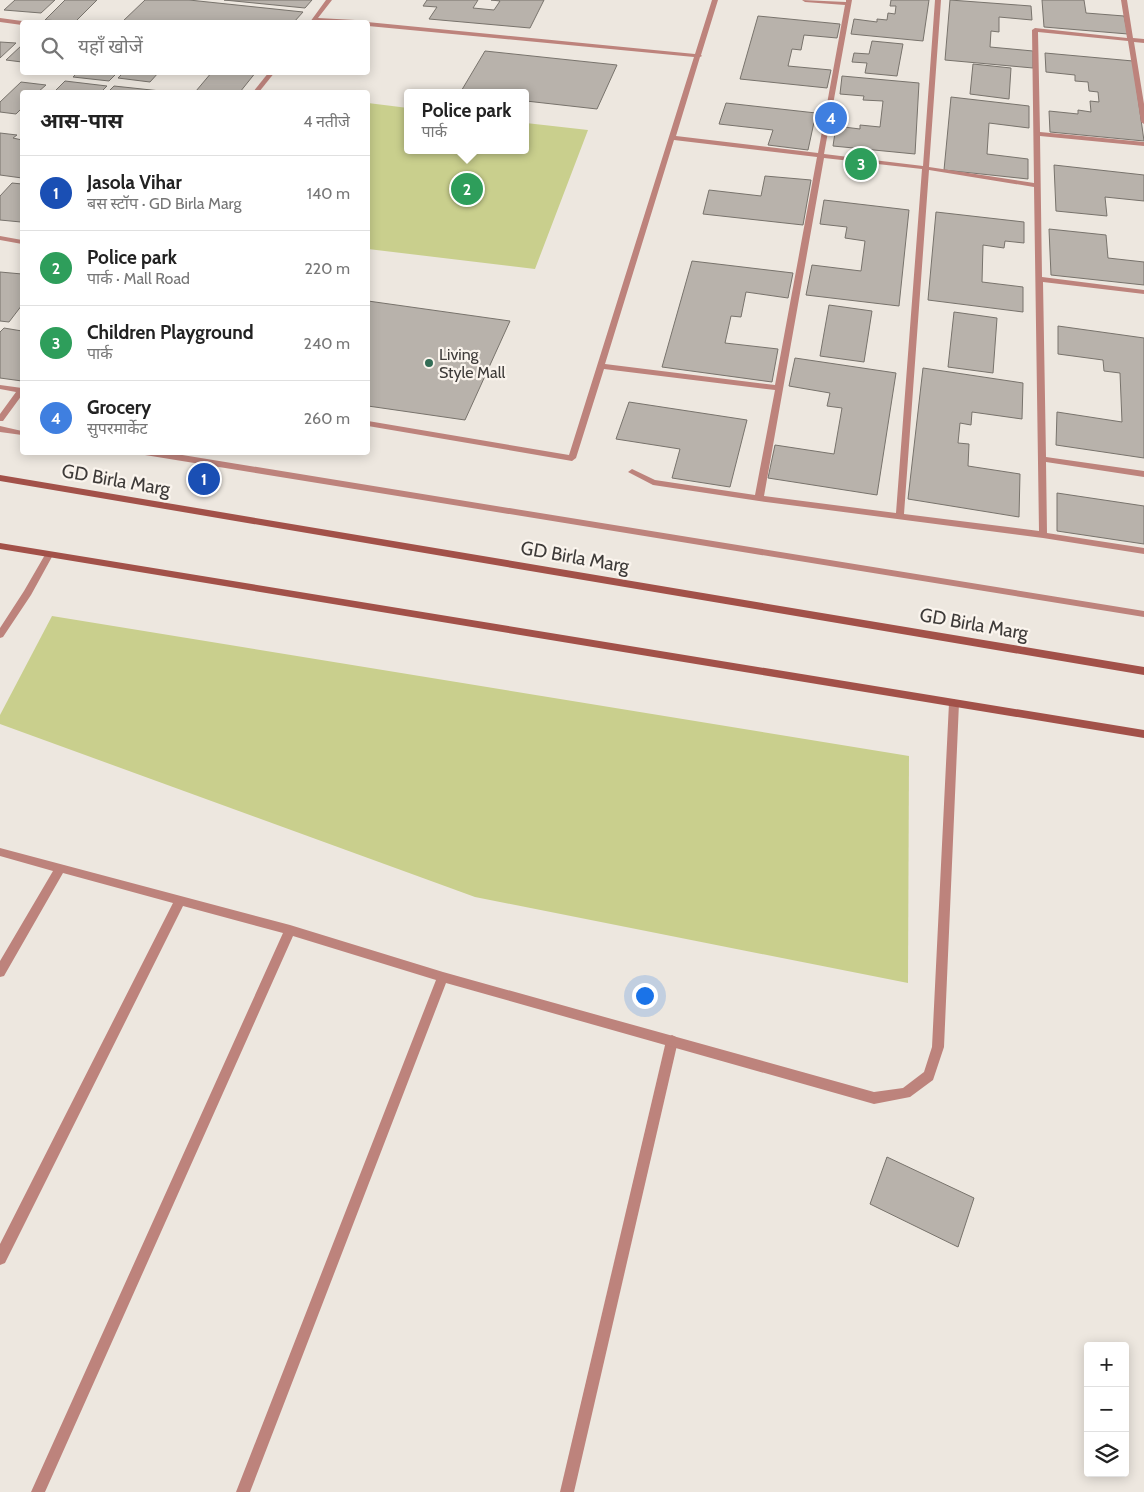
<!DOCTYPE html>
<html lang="hi">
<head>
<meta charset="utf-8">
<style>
  body { margin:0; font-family:Cabin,"Noto Sans Devanagari",sans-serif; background:#f6f6f6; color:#222 }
  .controls { position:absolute; right:15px; bottom:15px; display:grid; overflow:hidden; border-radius:5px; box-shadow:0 2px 12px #0003 }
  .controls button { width:45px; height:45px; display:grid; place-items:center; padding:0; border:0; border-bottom:1px solid #e0e0e0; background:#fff; color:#222; font:25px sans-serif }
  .you { position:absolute; left:644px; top:995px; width:18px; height:18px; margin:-12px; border:4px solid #fff; border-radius:50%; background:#1a73e8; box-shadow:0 0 0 8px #1a73e833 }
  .badge { display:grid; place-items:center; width:32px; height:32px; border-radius:50%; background:#1a73e8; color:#fff; font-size:16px; font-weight:700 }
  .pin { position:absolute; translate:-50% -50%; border:2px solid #fff; box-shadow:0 1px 5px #0006 }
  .popup { position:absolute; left:404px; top:89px; width:125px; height:65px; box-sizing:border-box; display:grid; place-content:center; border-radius:5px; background:#fff; filter:drop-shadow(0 1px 4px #0005); font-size:16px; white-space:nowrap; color:#767676 }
  .popup b { font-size:19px; color:#222 }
  .popup::after { content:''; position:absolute; left:50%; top:100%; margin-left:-10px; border:10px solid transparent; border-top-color:#fff }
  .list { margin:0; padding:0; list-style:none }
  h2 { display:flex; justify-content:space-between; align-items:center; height:65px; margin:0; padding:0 20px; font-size:21px }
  h2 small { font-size:16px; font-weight:400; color:#767676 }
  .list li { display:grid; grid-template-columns:32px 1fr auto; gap:15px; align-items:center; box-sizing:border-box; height:75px; padding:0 20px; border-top:1px solid #e0e0e0 }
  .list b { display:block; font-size:19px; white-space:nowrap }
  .list p { margin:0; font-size:16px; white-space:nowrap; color:#767676 }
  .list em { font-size:16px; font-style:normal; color:#767676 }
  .icon { flex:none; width:28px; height:28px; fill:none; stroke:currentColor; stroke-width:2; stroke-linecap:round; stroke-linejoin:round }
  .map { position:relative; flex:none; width:1144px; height:1492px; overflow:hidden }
  .search { position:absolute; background:#fff; box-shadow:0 2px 12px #0003; left:20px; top:20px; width:350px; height:55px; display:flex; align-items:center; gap:12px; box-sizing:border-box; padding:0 18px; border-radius:5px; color:#767676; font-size:19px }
  .panel { position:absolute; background:#fff; box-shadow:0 2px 12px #0003; left:20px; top:90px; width:350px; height:365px; border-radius:5px }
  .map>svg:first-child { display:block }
  .green { fill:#c9cf8d }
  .building { fill:#b8b2ab; stroke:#78736c }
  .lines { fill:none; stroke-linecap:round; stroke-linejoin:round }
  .service { fill:#bd837c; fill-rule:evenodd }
  .minor { fill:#bd837c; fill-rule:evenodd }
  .tertiary { fill:#bd837c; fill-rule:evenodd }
  .secondary { fill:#a25149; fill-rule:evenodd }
  .poi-dot { fill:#336d56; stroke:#faf4ed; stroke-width:2 }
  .labels { text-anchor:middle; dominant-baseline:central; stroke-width:4.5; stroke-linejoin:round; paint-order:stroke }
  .far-poi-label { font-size:16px; fill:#3e3b39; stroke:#faf4ed; text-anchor:start }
  .street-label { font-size:19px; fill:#3e3b39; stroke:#faf4ed }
</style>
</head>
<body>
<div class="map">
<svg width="1144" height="1492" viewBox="0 0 1144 1492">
  <rect width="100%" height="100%" fill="#ede7df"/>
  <g class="green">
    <path d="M368 103 408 108V150H526V123L588 130 535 269 368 249Z"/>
    <path d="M52 616 909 756 908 983 475 897 0 724V715Z"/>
  </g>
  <g class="building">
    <path d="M15 0H55L41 13 4 10Z"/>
    <path d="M65 0H97L75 22 45 20Z"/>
    <path d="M145 0H189L303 12 294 22H122Z"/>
    <path d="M224 0H312L305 8Z"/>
    <path d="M427 0H478L473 8 494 10 500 1 491 0H544L530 28 429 19 437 7 423 6Z"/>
    <path d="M891 0H929L923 41 851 34 854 19 877 22V19L887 20 888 13 895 14 896 6H890Z"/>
    <path d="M950 0 1031 6 1032 20 999 17V32L991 31 990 47 1033 51V68L945 60Z"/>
    <path d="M1042 0H1084L1086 13 1124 16 1128 34 1044 27Z"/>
    <path d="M758 16 840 24 837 38 804 35 801 50 792 49 788 66 831 70 827 88 740 79Z"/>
    <path d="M872 41 903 44 897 76 865 73 867 63 852 62 854 53 869 54Z"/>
    <path d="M0 42 16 43 0 58Z"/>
    <path d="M22 45V62L6 60Z"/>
    <path d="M485 51 617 65 597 109 526 101V93H460Z"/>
    <path d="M1045 53 1133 61 1144 141 1050 132 1049 111 1078 114V110L1091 112 1090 101 1099 102 1098 92 1089 91 1088 82 1075 81V75L1046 72Z"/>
    <path d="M973 64 1011 68 1009 99 970 94Z"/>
    <path d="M78 72H118L109 81 73 77Z"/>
    <path d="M124 72H159L150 82 118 78Z"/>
    <path d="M212 72H256L240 92 196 91Z"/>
    <path d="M842 76 919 83 915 154 833 146 836 126 860 129V125L880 127 883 101 863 100 864 96 840 94Z"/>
    <path d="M65 81 107 86 101 92H54Z"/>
    <path d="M21 82 46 85 38 92H22V108L16 114 0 112V102Z"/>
    <path d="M114 86 170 92H108Z"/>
    <path d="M951 97 1029 106V128L989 123 987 154 1028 159V179L944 170Z"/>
    <path d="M726 103 816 113 808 150 768 145 773 130 719 124Z"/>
    <path d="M0 133 17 135 13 138 22 140V178L0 175Z"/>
    <path d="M1054 165 1144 175V201L1105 197 1107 216 1056 211Z"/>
    <path d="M765 176 811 180 803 225 703 214 709 190 761 196Z"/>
    <path d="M12 183 22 184 21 222 0 220V196Z"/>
    <path d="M824 200 909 210 899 306 806 295 812 265 861 271 865 241 845 238 847 227 820 224Z"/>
    <path d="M936 212 1024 222V243L1005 241 1004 248 983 245 982 282 1023 287V312L928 300Z"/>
    <path d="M1049 229 1106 235 1108 258 1144 262V285L1051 275Z"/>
    <path d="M692 261 793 273 788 298 746 292 741 317 731 316 725 343 778 349 772 382 662 367Z"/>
    <path d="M0 272 22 274V305L9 322 0 321Z"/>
    <path d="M368 301 510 321 465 420 368 406Z"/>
    <path d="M829 305 872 311 864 362 820 356Z"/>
    <path d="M954 312 997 318 993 373 948 367Z"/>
    <path d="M1058 326 1144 338V458L1056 445 1057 412 1122 422 1120 373 1104 371 1103 360 1058 354Z"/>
    <path d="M4 328 22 331V381L0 378V332Z"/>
    <path d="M795 358 896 373 877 495 768 478 775 445 834 454 842 408 827 406 830 393 789 386Z"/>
    <path d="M923 368 1023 383 1022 419 972 412 971 425 960 423 958 443 969 444 968 466 1020 474 1019 517 908 499Z"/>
    <path d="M629 402 747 420 730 487 672 478 680 449 616 439Z"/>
    <path d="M1057 493 1144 506V544L1057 531Z"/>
    <path d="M887 1157 974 1198 958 1247 870 1204Z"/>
  </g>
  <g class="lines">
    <path class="service" d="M672 1035 676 1037 678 1041 574 1492H560L666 1041 668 1037Z"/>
    <g class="minor">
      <path d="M326 0H332L318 18 355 20 357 22 316 21 314 22H310Z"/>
      <path d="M712 0H718L701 55 702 56 700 57 676 136 818 153 845 5 805 2 802 0 846 2V0H852L824 154 923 166 935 0H941L929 167 1034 183 1032 30 1035 28 1127 38 1121 0H1127L1133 38 1144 39V43L1134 42 1144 104V124L1141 122 1128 41 1038 32 1040 132 1144 142V146L1040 136 1042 277 1144 290V294L1043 282 1046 457 1144 471V477L1046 462 1047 533 1144 548V554L1043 538 759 501 653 485 628 472 632 469 655 480 755 495 775 390 604 369 576 458 572 461 368 426V421L569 455 694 57 368 26 367 22 695 54ZM674 140 817 157 775 385 605 364ZM824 158 922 169 896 513 764 496ZM929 170 1034 187 1039 531 904 514Z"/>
      <path d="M0 18 22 21 24 22H22V25L0 22Z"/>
      <path d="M269 72H275L259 92H253Z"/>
      <path d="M0 236 22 240V244L0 240Z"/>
      <path d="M0 385 22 388V395L3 421H0V414L16 392 0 389Z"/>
      <path d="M954 699 959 703 944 1047 933 1080 910 1097 874 1104 446 983 250 1492H236L436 980 293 936 45 1492H31L283 933 183 906 5 1263 0 1265V1244L173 903 63 873 4 976 0 977V961L53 871 0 856V848L290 925 443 972 874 1092 903 1088 924 1072 932 1047 949 703Z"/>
    </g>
    <g class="tertiary">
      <path d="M0 426 22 431V435L0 432Z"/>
      <path d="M141 452H164L1144 611V617L145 455Z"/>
      <path d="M49 552 53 555 31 595 3 637 0 638V628L24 591 46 553Z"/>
    </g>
    <g class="secondary">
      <path d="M0 475 1144 667V675L0 481Z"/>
      <path d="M0 543 1144 730V738L0 549Z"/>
    </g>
  </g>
  <circle class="poi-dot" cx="429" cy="363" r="5"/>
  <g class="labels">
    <g class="far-poi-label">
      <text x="439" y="354">Living<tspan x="439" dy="18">Style Mall</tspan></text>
    </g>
    <g class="street-label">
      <text transform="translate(116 480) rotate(10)">GD Birla Marg</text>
      <text transform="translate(575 557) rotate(10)">GD Birla Marg</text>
      <text transform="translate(974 624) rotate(10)">GD Birla Marg</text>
    </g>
  </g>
</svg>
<div class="controls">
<button>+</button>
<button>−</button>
<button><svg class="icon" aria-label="layers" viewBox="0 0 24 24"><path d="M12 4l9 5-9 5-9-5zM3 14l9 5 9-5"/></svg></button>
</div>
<div class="you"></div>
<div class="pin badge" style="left:204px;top:479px;background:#1a4fb4">1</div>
<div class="pin badge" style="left:467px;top:189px;background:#2e9e5b">2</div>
<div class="popup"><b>Police park</b>पार्क</div>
<div class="pin badge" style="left:861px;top:164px;background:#2e9e5b">3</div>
<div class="pin badge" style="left:831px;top:118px;background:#3f7fe0">4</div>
<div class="search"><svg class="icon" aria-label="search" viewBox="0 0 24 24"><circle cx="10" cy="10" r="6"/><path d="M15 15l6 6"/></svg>यहाँ खोजें</div>
<section class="panel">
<h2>आस-पास<small>4 नतीजे</small></h2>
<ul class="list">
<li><span class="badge" style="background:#1a4fb4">1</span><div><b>Jasola Vihar</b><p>बस स्टॉप · GD Birla Marg</p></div><em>140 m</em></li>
<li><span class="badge" style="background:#2e9e5b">2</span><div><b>Police park</b><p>पार्क · Mall Road</p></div><em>220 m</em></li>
<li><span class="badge" style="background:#2e9e5b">3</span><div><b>Children Playground</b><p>पार्क</p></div><em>240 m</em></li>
<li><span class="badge" style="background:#3f7fe0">4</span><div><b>Grocery</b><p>सुपरमार्केट</p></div><em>260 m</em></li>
</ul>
</section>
</div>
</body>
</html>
